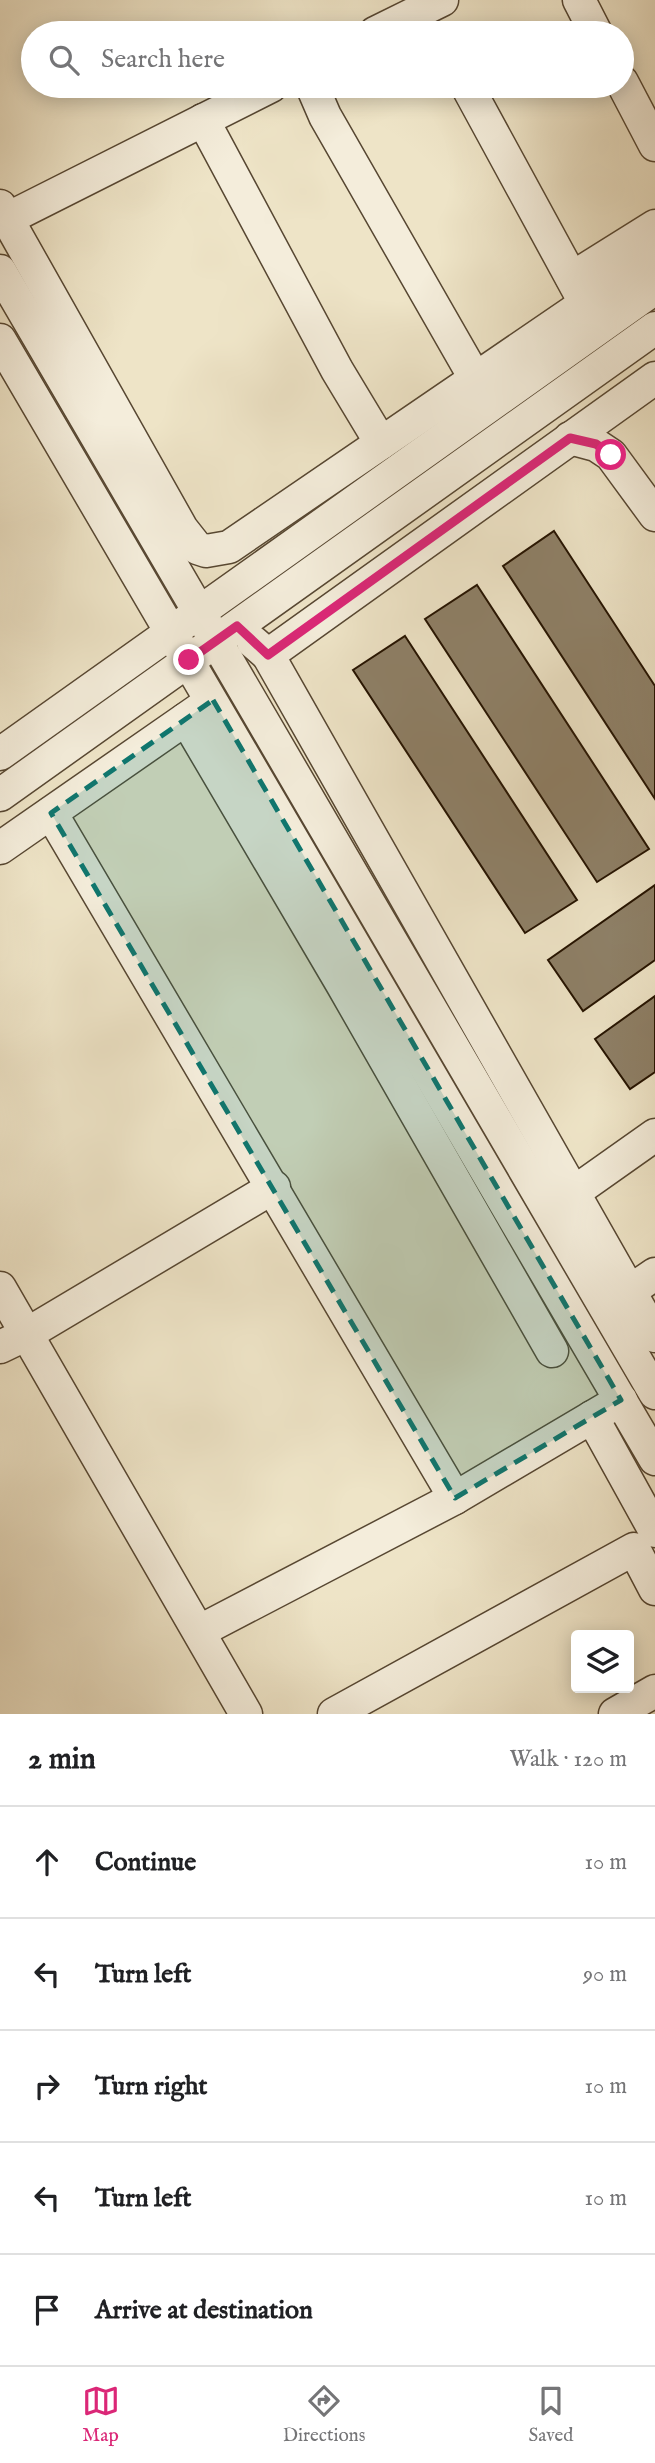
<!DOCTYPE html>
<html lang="en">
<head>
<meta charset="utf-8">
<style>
  body { margin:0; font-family:"IM FELL English",serif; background:#f6f6f6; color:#202124 }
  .controls { position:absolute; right:21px; bottom:21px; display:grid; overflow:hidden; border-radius:7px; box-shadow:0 4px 18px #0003 }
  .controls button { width:63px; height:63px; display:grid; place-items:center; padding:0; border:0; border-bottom:2px solid #e0e0e0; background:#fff; color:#202124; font:35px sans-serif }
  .stop { position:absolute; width:21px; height:21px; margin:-16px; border:5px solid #db2777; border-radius:50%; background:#fff }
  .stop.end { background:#db2777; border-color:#fff; box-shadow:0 2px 7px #0008 }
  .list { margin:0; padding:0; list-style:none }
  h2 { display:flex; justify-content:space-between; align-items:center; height:91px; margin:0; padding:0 28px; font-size:30px }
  h2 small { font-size:23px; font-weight:400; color:#757577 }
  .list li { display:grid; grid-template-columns:46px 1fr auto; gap:21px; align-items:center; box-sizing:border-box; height:112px; padding:0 28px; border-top:2px solid #e0e0e0 }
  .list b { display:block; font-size:26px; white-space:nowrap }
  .list em { font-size:23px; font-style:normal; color:#757577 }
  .icon { flex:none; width:38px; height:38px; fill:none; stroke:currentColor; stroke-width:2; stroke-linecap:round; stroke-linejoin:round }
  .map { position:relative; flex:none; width:655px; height:1714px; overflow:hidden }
  .search { position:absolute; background:#fff; box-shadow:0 4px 18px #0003; left:21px; right:21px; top:21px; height:77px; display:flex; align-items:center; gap:18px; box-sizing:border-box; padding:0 24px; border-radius:38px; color:#757577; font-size:26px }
  .sheet { height:651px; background:#fff }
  nav { display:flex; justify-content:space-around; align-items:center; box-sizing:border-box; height:98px; border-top:2px solid #e0e0e0; background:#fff; font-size:19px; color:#757577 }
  nav a { display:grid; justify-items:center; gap:4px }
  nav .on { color:#db2777 }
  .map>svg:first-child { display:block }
  .building { fill:#8e8067; stroke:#251300; stroke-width:2 }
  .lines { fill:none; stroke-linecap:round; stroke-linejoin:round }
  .minor-casing { stroke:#574732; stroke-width:35 }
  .minor { stroke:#f4eddb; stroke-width:32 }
  .route { stroke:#db2777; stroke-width:9 }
  .marked { fill:#0f766e; fill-opacity:0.2; stroke:#0f766e; stroke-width:5; stroke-dasharray:14 9; stroke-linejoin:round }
</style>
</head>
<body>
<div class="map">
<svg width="655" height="1714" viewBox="0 0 655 1714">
  <rect width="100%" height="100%" fill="#eee4c7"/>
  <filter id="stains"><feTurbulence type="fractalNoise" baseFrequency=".00286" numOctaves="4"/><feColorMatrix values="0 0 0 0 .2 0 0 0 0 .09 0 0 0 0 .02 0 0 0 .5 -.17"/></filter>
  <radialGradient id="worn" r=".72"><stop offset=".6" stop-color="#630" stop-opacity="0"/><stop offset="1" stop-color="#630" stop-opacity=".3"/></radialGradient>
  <g class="building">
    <path d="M554 531 655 686V799L503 566Z"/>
    <path d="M477 585 649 849 597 882 425 619Z"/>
    <path d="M405 636 577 900 525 933 353 670Z"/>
    <path d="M655 885V960L583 1011 548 960Z"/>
    <path d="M655 996V1072L630 1089 595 1039Z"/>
  </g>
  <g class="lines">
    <defs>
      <g id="minor">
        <path d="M579 0 596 33"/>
        <path d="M375 33 442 0"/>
        <path d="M622 82 655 145"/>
        <path d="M312 86 325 116 475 378"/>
        <path d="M467 86 595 321"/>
        <path d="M203 120 337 370 381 443"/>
        <path d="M0 206 182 529 197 548 206 551 229 547 655 256"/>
        <path d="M7 219 271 86"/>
        <path d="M0 271 655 1393"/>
        <path d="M572 278 655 226"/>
        <path d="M0 340 655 1459"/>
        <path d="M570 438 596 445 611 455 655 515"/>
        <path d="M253 642 268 655 655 378"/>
        <path d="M268 655 655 1336"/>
        <path d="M186 719 342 984 552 1351"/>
        <path d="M0 754 655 288"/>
        <path d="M0 795 655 328"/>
        <path d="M51 813 455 1498"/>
        <path d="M0 848 203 707"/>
        <path d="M573 1193 655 1135"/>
        <path d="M0 1288 246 1714"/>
        <path d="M630 1291 655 1274"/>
        <path d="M0 1347 27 1334 274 1187"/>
        <path d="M592 1417 655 1531"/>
        <path d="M200 1631 455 1498 621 1400"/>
        <path d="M334 1714 634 1549 655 1589"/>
        <path d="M615 1714 655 1691"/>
      </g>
    </defs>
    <use href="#minor" class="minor-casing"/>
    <use href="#minor" class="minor"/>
  </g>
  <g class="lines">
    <path class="route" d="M189 660 237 626 268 655 570 438 596 444 611 455"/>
  </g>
  <path class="marked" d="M213 700 621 1400 455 1498 51 813Z"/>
  <rect width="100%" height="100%" filter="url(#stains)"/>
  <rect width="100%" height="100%" fill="url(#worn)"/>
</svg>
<div class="controls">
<button><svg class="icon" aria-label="layers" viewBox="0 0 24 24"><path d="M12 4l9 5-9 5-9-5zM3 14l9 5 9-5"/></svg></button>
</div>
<div class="stop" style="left:611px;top:455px"></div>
<div class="stop end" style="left:189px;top:660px"></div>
<div class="search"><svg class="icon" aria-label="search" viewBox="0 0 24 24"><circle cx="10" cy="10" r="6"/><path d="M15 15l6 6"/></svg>Search here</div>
</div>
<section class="sheet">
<h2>2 min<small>Walk · 120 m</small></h2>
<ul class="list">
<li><svg class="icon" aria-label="ahead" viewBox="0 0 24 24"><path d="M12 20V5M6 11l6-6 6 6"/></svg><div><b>Continue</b></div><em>10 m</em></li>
<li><svg class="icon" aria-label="left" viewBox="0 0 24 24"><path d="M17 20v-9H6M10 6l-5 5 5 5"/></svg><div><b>Turn left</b></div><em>90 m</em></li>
<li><svg class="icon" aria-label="right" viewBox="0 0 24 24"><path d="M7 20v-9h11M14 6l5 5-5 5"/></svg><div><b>Turn right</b></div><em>10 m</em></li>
<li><svg class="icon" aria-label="left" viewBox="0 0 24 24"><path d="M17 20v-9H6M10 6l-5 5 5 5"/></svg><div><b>Turn left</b></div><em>10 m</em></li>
<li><svg class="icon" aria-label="arrive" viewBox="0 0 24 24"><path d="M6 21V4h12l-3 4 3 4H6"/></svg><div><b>Arrive at destination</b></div></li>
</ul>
</section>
<nav>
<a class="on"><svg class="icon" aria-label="map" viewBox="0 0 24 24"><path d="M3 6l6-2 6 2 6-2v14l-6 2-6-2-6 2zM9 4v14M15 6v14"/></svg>Map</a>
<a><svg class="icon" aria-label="directions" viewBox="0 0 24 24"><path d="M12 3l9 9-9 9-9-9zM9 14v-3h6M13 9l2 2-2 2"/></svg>Directions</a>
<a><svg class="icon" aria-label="saved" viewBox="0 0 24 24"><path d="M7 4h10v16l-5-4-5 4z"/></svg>Saved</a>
</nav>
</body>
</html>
